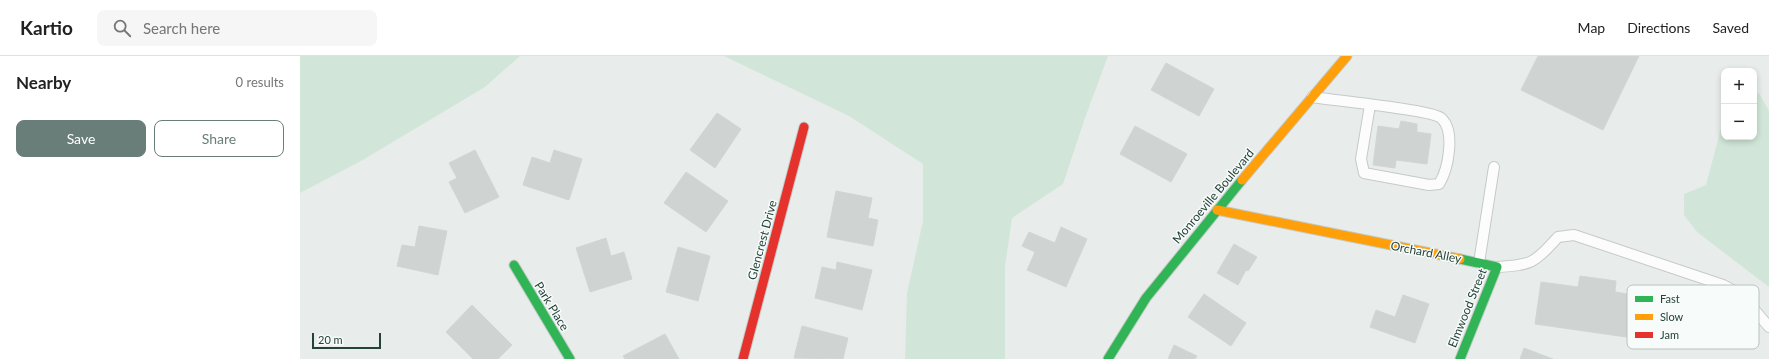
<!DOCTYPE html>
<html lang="en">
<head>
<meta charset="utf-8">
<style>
  body { margin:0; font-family:Lato,sans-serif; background:#f6f6f6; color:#222 }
  .controls { position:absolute; right:12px; top:12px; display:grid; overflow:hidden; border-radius:8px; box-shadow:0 2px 6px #0003 }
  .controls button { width:36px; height:36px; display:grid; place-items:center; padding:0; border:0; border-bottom:1px solid #e0e0e0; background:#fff; color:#222; font:20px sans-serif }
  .scale { position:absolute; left:12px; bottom:10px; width:69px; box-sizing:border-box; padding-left:4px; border:2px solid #24423a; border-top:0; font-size:11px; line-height:14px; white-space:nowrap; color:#24423a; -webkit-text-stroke:3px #f7fbf9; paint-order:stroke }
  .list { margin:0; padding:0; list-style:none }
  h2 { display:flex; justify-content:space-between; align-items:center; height:52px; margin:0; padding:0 16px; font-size:17px }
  h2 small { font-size:13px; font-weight:400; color:#767676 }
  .actions { display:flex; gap:8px; padding:12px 16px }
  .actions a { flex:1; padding:9px 0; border:1px solid #697e78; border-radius:8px; text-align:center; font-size:14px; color:#697e78 }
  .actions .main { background:#697e78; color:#fff }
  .icon { flex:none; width:22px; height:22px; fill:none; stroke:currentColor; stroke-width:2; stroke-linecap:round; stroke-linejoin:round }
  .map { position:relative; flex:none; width:1469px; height:303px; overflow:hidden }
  header { display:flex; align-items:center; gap:24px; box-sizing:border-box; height:56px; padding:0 20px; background:#fff; border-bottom:1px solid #e0e0e0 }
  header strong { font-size:19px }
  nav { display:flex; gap:22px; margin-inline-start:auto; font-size:14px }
  .search { width:280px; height:36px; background:#f6f6f6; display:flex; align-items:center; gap:10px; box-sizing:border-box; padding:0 14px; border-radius:8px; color:#767676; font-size:15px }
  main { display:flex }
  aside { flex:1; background:#fff }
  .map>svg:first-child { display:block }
  .green { fill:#d1e6d8 }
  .building { fill:#cfd4d2; stroke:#d1d6d4 }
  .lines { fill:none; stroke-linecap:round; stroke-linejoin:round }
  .lane-casing { stroke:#c5cac8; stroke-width:12 }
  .fast-casing { stroke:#c3cbc8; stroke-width:11 }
  .slow-casing { stroke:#c3cbc8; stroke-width:11 }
  .jam-casing { stroke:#c3cbc8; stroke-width:11 }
  .lane { stroke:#fcfcfc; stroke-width:10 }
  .fast { stroke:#30b455; stroke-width:9 }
  .slow { stroke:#ff9f0a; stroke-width:9 }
  .jam { stroke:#e5322d; stroke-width:9 }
  .labels { text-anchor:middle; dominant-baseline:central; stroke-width:3; stroke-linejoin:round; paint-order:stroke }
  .street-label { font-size:12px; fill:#24423a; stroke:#f7fbf9 }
  .key { fill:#f7fbf9; stroke:#b8c4c0; stroke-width:1 }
  .key-label { font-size:11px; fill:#24423a }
</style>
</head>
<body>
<header>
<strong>Kartio</strong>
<div class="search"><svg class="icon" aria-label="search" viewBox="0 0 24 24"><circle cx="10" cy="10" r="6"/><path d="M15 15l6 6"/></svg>Search here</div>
<nav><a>Map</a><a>Directions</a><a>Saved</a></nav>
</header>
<main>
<aside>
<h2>Nearby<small>0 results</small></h2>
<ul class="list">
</ul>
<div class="actions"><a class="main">Save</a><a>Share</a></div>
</aside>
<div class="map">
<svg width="1469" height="303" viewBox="0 0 1469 303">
  <rect width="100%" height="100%" fill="#e8edeb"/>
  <g class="green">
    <path d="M0 0H220L185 31 61 105 0 137Z"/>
    <path d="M424 0H808L785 62 763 128 712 162 705 211V303H605L607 237 623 165V108L549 60Z"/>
    <path d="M1459 37 1469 55V231L1397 176 1384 159V138L1406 129 1424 61V81H1454V40Z"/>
  </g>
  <g class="building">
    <path d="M1238 0H1339L1303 74 1221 34Z"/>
    <path d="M866 7 914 33 899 60 851 34Z"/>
    <path d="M417 57 441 73 415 112 390 94Z"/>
    <path d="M1101 65 1117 68V76L1131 78 1127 108 1096 104 1095 112 1073 109 1078 70 1099 73Z"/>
    <path d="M835 70 887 98 871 126 820 98Z"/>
    <path d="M175 94 199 141 165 157 149 126 157 122 149 107Z"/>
    <path d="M254 94 282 103 269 144 223 129 232 101 250 107Z"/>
    <path d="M386 116 428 145 406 176 364 147Z"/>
    <path d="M536 135 572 142 568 162 578 164 573 190 527 181Z"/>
    <path d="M119 170 147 175 138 219 97 210 102 189 115 191Z"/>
    <path d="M761 171 787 183 766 231 727 214 735 196 722 190 729 176 755 187Z"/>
    <path d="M306 182 311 200 324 196 332 223 290 236 276 192Z"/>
    <path d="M934 188 957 201 948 215 946 214 938 229 917 217Z"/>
    <path d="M378 191 410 200 398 245 366 236Z"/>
    <path d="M537 206 572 214 562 254 515 242 522 211 536 214Z"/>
    <path d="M1280 220 1316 225 1315 236 1381 246 1375 288 1235 268 1241 226 1278 231Z"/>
    <path d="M904 238 946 267 931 290 888 261Z"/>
    <path d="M1103 239 1129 248 1115 287 1070 271 1076 254 1095 261Z"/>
    <path d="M172 249 212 289 198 303H173L146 276Z"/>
    <path d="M502 270 548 282 543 303 494 302Z"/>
    <path d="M365 278 379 303H325L323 300Z"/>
    <path d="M874 289 897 300 895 303H868Z"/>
    <path d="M1224 292 1253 303H1220Z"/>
  </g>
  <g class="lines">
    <defs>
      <g id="lane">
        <path d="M1012 41C1031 44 1132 54 1141 62 1156 75 1148 114 1139 128L1129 129 1064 117 1061 103 1070 49"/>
        <path d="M1179 207 1194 111"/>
        <path d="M1197 211C1233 209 1234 207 1258 181L1274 179 1423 229 1442 239 1469 271"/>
      </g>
      <g id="fast">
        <path d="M1160 203 1197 211 1160 303"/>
        <path d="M214 209 270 303"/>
        <path d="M808 303 846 242 942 124"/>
      </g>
      <g id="slow">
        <path d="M942 124 1047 0"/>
        <path d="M917 154 1160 203"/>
      </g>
      <path id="jam" d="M443 303 504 71"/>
    </defs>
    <use href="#lane" class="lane-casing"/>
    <use href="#fast" class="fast-casing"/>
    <use href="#slow" class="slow-casing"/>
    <use href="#jam" class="jam-casing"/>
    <use href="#lane" class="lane"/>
    <use href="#fast" class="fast"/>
    <use href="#slow" class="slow"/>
    <use href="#jam" class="jam"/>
  </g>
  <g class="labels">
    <g class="street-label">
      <text transform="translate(913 140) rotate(-50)">Monroeville Boulevard</text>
      <text transform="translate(462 184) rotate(-75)">Glencrest Drive</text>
      <text transform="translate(1126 196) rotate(11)">Orchard Alley</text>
      <text transform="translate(252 250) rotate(59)">Park Place</text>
      <text transform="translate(1167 252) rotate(-68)">Elmwood Street</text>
    </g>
  </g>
  <rect x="1327" y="229" width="132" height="64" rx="6" class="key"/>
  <rect x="1335" y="240" width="18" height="6" fill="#30b455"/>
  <rect x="1335" y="258" width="18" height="6" fill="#ff9f0a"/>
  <rect x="1335" y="276" width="18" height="6" fill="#e5322d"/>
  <g class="key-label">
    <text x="1360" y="247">Fast</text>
    <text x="1360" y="265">Slow</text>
    <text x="1360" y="283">Jam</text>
  </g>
</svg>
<div class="controls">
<button>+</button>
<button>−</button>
</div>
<div class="scale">20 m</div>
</div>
</main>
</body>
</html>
